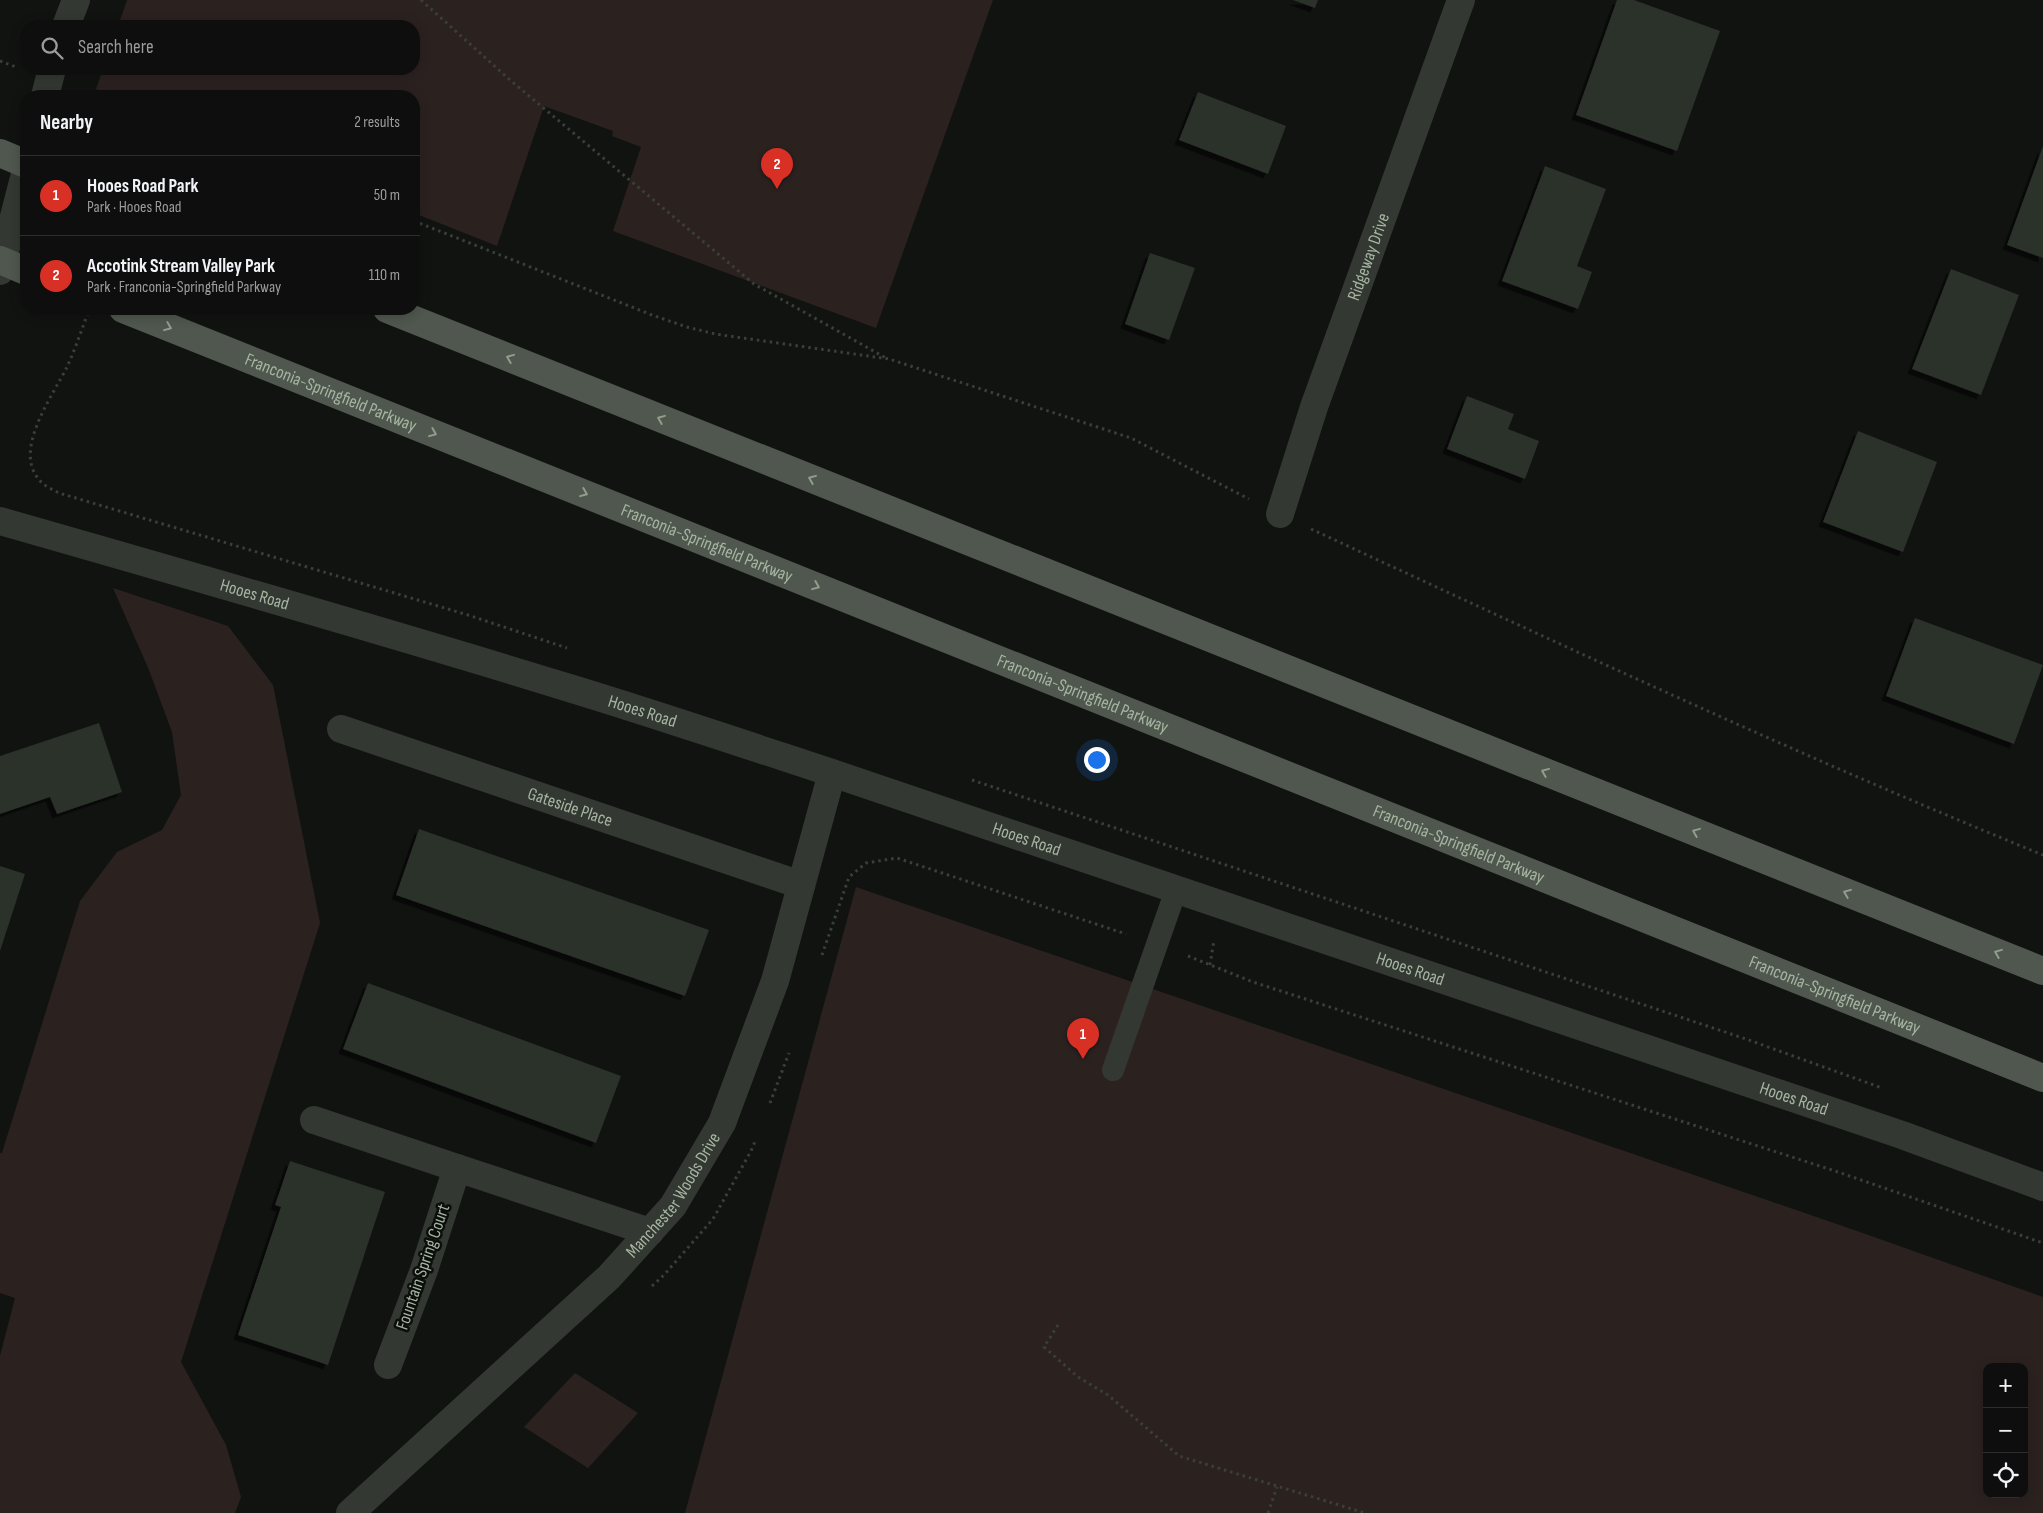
<!DOCTYPE html>
<html lang="en">
<head>
<meta charset="utf-8">
<style>
  body { margin:0; font-family:"Sofia Sans Condensed",sans-serif; background:#1b1c1b; color:#f1f3f6 }
  .controls { position:absolute; right:15px; bottom:15px; display:grid; overflow:hidden; border-radius:10px; box-shadow:0 2px 12px #0003 }
  .controls button { width:45px; height:45px; display:grid; place-items:center; padding:0; border:0; border-bottom:1px solid #2d2e2e; background:#0d0e0d; color:#f1f3f6; font:25px sans-serif }
  .you { position:absolute; left:1096px; top:759px; width:18px; height:18px; margin:-12px; border:4px solid #fff; border-radius:50%; background:#1a73e8; box-shadow:0 0 0 8px #1a73e833 }
  .badge { display:grid; place-items:center; width:32px; height:32px; border-radius:50%; background:#d93025; color:#fff; font-size:16px; font-weight:700 }
  .pin { position:absolute; translate:-50% -41px; filter:drop-shadow(0 1px 2px #0008) }
  .pin::after { content:''; position:absolute; top:26px; width:18px; height:15px; background:inherit; clip-path:polygon(0 0,100% 0,50% 100%) }
  .list { margin:0; padding:0; list-style:none }
  h2 { display:flex; justify-content:space-between; align-items:center; height:65px; margin:0; padding:0 20px; font-size:21px }
  h2 small { font-size:16px; font-weight:400; color:#9a9c9d }
  .list li { display:grid; grid-template-columns:32px 1fr auto; gap:15px; align-items:center; box-sizing:border-box; height:80px; padding:0 20px; border-top:1px solid #2d2e2e }
  .list b { display:block; font-size:19px; white-space:nowrap }
  .list p { margin:0; font-size:16px; white-space:nowrap; color:#9a9c9d }
  .list em { font-size:16px; font-style:normal; color:#9a9c9d }
  .icon { flex:none; width:28px; height:28px; fill:none; stroke:currentColor; stroke-width:2; stroke-linecap:round; stroke-linejoin:round }
  .map { position:relative; flex:none; width:2043px; height:1513px; overflow:hidden }
  .search { position:absolute; background:#0d0e0d; box-shadow:0 2px 12px #0003; left:20px; top:20px; width:400px; height:55px; display:flex; align-items:center; gap:12px; box-sizing:border-box; padding:0 18px; border-radius:20px; color:#9a9c9d; font-size:19px }
  .panel { position:absolute; background:#0d0e0d; box-shadow:0 2px 12px #0003; left:20px; top:90px; width:400px; height:225px; border-radius:20px }
  .map>svg:first-child { display:block }
  .green { fill:#2b2220; fill-rule:evenodd }
  .building { fill:#2c302c; filter:url(#shadow) }
  .lines { fill:none; stroke-linecap:round; stroke-linejoin:round }
  .path { stroke:#3a3f38; stroke-width:3; stroke-dasharray:2.5 4; stroke-linecap:butt }
  .service { stroke:#333832; stroke-width:22 }
  .minor { stroke:#333832; stroke-width:28 }
  .tertiary { stroke:#333832; stroke-width:28 }
  .primary { stroke:#4f574e; stroke-width:28 }
  .oneway { stroke:#909e8c }
  .labels { text-anchor:middle; dominant-baseline:central; stroke-width:5; stroke-linejoin:round; paint-order:stroke }
  .street-label { font-size:18px; fill:#a6b5a1; stroke:#0c0e0c }
</style>
</head>
<body>
<div class="map">
<svg width="2043" height="1513" viewBox="0 0 2043 1513">
  <defs>
    <filter id="shadow"><feDropShadow dx="-4.5" dy="4.5" stdDeviation="0" flood-color="#0009"/></filter>
  </defs>
  <rect width="100%" height="100%" fill="#111311"/>
  <g class="green">
    <path d="M127 0H993L876 328 613 231 641 147 612 136 613 131 544 106 497 246 414 213V96H113L96 89 103 69H414V26H118Z"/>
    <path d="M113 588 228 626 273 685 320 923 181 1362 226 1445 241 1497 235 1513H0V1356L15 1298 0 1293V1153H2L80 901 117 852 162 830 181 795 172 732 149 670Z"/>
    <path d="M856 887 1857 1231 2043 1297V1513H685ZM1987 1367H2024V1494H1987Z"/>
    <path d="M575 1373 638 1413 588 1468 524 1427Z"/>
  </g>
  <g class="building">
    <path d="M1293 0H1318L1315 8Z"/>
    <path d="M1617 0H1634L1720 31 1677 151 1576 115Z"/>
    <path d="M1198 92 1286 126 1268 174 1179 140Z"/>
    <path d="M2043 146V258L2007 245Z"/>
    <path d="M1545 166 1606 189 1577 266 1592 272 1578 309 1502 281Z"/>
    <path d="M1150 253 1195 268 1169 340 1125 324Z"/>
    <path d="M1951 269 2019 295 1981 395 1912 369Z"/>
    <path d="M1467 396 1514 414 1508 429 1539 441 1525 479 1447 449Z"/>
    <path d="M1858 431 1937 462 1903 552 1823 522Z"/>
    <path d="M1915 618 2043 665 2014 744 1886 696Z"/>
    <path d="M99 723 122 792 57 814 50 797 0 814V756Z"/>
    <path d="M419 829 709 930 685 996 396 895Z"/>
    <path d="M0 866 25 874 0 951Z"/>
    <path d="M368 983 621 1076 596 1143 343 1049Z"/>
    <path d="M290 1161 385 1192 328 1365 238 1335 281 1207 275 1205Z"/>
  </g>
  <g class="lines">
    <g class="path">
      <path d="M421 0 510 80 754 284 886 358"/>
      <path d="M0 61 16 67"/>
      <path d="M82 93 91 96"/>
      <path d="M414 221 652 315 687 327 715 334 889 359 1131 438 1249 499"/>
      <path d="M88 313C81 331 75 350 67 367 53 395 15 447 37 477 42 485 51 489 59 493L468 615 567 648"/>
      <path d="M1311 529C1553 641 1795 754 2043 855"/>
      <path d="M972 780 1746 1039 1882 1088"/>
      <path d="M822 955 849 877 866 863 897 858 1126 934"/>
      <path d="M1188 956 1253 982 1838 1172 2043 1243"/>
      <path d="M1210 965 1214 940"/>
      <path d="M770 1103 789 1053"/>
      <path d="M652 1286 664 1275 713 1219 751 1151 756 1139"/>
      <path d="M1058 1325 1044 1347 1078 1377 1108 1395 1179 1456 1365 1513"/>
      <path d="M1268 1513 1277 1487"/>
    </g>
    <path class="service" d="M1113 1070 1176 890"/>
    <g class="minor">
      <path d="M66 26 76 0"/>
      <path d="M45 96 52 69"/>
      <path id="s1" d="M1280 514 1314 407 1461 0"/>
      <path id="s2" d="M0 521C189 575 378 629 566 687 655 714 744 744 832 773L1902 1135 2043 1187"/>
      <path id="s3" d="M341 729 801 885"/>
      <path d="M314 1120 457 1168 424 1270 388 1365"/>
      <path d="M457 1168 650 1232"/>
      <path id="s4" d="M350 1513 609 1277 673 1206 722 1123 775 981 832 773"/>
    </g>
    <path class="tertiary" d="M0 271 26 170"/>
    <g class="primary">
      <path d="M0 153 26 164"/>
      <path d="M0 260 26 271"/>
      <path id="s5" d="M123 309 2043 1078"/>
      <path d="M387 309 2043 971"/>
    </g>
  </g>
  <defs><path id="oneway-chevron" d="M-2-3.5L2.5 0L-2 3.5" fill="none" stroke-width="1.6" stroke-linecap="round" stroke-linejoin="round" transform="scale(1.25)"/></defs>
  <g class="oneway">
    <use href="#oneway-chevron" transform="translate(168 327) rotate(22)"/>
    <use href="#oneway-chevron" transform="translate(510 358) rotate(-158)"/>
    <use href="#oneway-chevron" transform="translate(661 419) rotate(-158)"/>
    <use href="#oneway-chevron" transform="translate(433 433) rotate(22)"/>
    <use href="#oneway-chevron" transform="translate(812 479) rotate(-158)"/>
    <use href="#oneway-chevron" transform="translate(584 493) rotate(22)"/>
    <use href="#oneway-chevron" transform="translate(816 586) rotate(22)"/>
    <use href="#oneway-chevron" transform="translate(1545 772) rotate(-158)"/>
    <use href="#oneway-chevron" transform="translate(1696 832) rotate(-158)"/>
    <use href="#oneway-chevron" transform="translate(1847 893) rotate(-158)"/>
    <use href="#oneway-chevron" transform="translate(1998 953) rotate(-158)"/>
  </g>
  <g class="labels">
    <g class="street-label">
      <text stroke="none"><textPath href="#s1" startOffset="272">Ridgeway Drive</textPath></text>
      <text stroke="none"><textPath href="#s5" startOffset="224">Franconia-Springfield Parkway</textPath></text>
      <text stroke="none"><textPath href="#s5" startOffset="629">Franconia-Springfield Parkway</textPath></text>
      <text stroke="none"><textPath href="#s2" startOffset="265">Hooes Road</textPath></text>
      <text stroke="none"><textPath href="#s5" startOffset="1034">Franconia-Springfield Parkway</textPath></text>
      <text stroke="none"><textPath href="#s2" startOffset="670">Hooes Road</textPath></text>
      <text stroke="none"><textPath href="#s3" startOffset="242">Gateside Place</textPath></text>
      <text stroke="none"><textPath href="#s2" startOffset="1075">Hooes Road</textPath></text>
      <text stroke="none"><textPath href="#s5" startOffset="1439">Franconia-Springfield Parkway</textPath></text>
      <text stroke="none"><textPath href="#s2" startOffset="1480">Hooes Road</textPath></text>
      <text stroke="none"><textPath href="#s5" startOffset="1844">Franconia-Springfield Parkway</textPath></text>
      <text stroke="none"><textPath href="#s2" startOffset="1885">Hooes Road</textPath></text>
      <text stroke="none"><textPath href="#s4" startOffset="455">Manchester Woods Drive</textPath></text>
      <text transform="translate(423 1267) rotate(-71)">Fountain Spring Court</text>
    </g>
  </g>
</svg>
<div class="controls">
<button>+</button>
<button>−</button>
<button><svg class="icon" aria-label="locate" viewBox="0 0 24 24"><circle cx="12" cy="12" r="6"/><path d="M12 2v4M12 18v4M2 12h4M18 12h4"/></svg></button>
</div>
<div class="you"></div>
<div class="pin badge" style="left:1083px;top:1059px">1</div>
<div class="pin badge" style="left:777px;top:189px">2</div>
<div class="search"><svg class="icon" aria-label="search" viewBox="0 0 24 24"><circle cx="10" cy="10" r="6"/><path d="M15 15l6 6"/></svg>Search here</div>
<section class="panel">
<h2>Nearby<small>2 results</small></h2>
<ul class="list">
<li><span class="badge">1</span><div><b>Hooes Road Park</b><p>Park · Hooes Road</p></div><em>50 m</em></li>
<li><span class="badge">2</span><div><b>Accotink Stream Valley Park</b><p>Park · Franconia-Springfield Parkway</p></div><em>110 m</em></li>
</ul>
</section>
</div>
</body>
</html>
